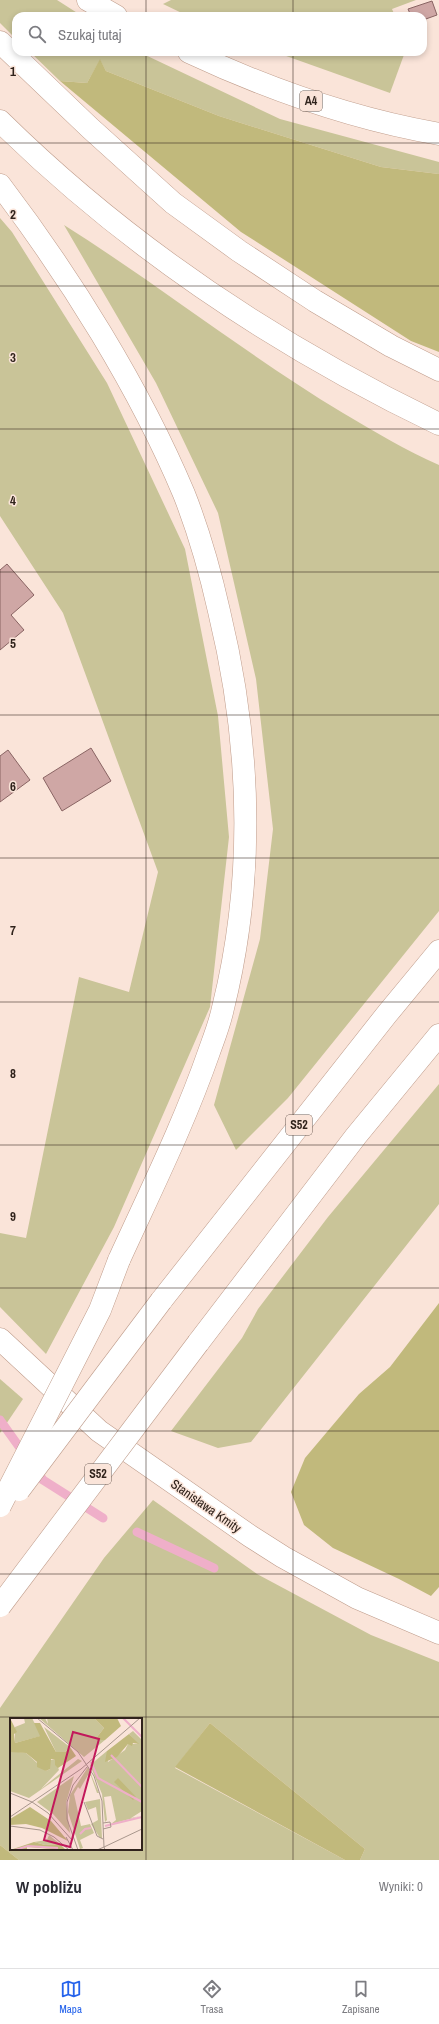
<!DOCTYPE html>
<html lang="pl">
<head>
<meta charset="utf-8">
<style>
  body { margin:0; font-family:"Archivo Narrow",sans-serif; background:#f2f2f3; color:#2b2b33 }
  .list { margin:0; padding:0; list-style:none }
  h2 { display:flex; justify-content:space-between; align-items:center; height:52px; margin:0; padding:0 16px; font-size:17px }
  h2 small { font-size:13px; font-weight:400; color:#7c7c81 }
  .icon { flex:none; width:22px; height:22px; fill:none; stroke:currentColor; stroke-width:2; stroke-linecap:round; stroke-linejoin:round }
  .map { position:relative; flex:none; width:439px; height:1860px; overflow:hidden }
  .search { position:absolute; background:#fff; box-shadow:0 2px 6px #0003; left:12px; right:12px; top:12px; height:44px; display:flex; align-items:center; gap:10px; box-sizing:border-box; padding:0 14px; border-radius:12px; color:#7c7c81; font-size:15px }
  .sheet { height:108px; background:#fff }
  nav { display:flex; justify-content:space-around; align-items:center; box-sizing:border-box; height:56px; border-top:1px solid #e1e1e2; background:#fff; font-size:11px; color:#7c7c81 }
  nav a { display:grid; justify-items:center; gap:2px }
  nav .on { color:#2563eb }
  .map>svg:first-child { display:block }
  .green { fill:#c9c498; fill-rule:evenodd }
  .forest { fill:#c1b97c }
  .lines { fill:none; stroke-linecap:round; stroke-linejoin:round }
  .stream { stroke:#efafc9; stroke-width:9 }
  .building { fill:#cfa7a5; stroke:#896463 }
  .secondary-casing { stroke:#be9b8a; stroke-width:23 }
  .highway-casing { stroke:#be9b8a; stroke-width:23 }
  .secondary { stroke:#fff; stroke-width:22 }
  .highway { stroke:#fff; stroke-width:22 }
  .highway-bridge-casing { stroke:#be9b8a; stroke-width:23; stroke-linecap:butt }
  .highway-bridge { stroke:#fff; stroke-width:22 }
  .grid { fill:none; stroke:#30231c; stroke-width:1; stroke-opacity:0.55 }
  .labels { text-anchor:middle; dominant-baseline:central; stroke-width:3; stroke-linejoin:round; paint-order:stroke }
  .shield { fill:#fae4d9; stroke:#6d5d55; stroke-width:1 }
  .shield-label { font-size:12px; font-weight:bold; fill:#30231c }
  .street-label { font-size:13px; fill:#30231c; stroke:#fae4d9 }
  .inset-river { fill:none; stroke:#efafc9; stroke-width:2 }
  .inset-road { fill:none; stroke:#a9978d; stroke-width:1 }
  .view { fill:#c2185b; fill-opacity:0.15; stroke:#c2185b; stroke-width:2 }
  .inset-edge { fill:none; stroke:#30231c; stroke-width:2 }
  .grid-label { font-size:13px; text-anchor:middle; font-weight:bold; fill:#30231c; stroke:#fae4d9; stroke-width:3; stroke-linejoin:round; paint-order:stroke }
</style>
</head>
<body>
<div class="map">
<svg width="439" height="1860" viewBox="0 0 439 1860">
  <rect width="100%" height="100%" fill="#fae4d9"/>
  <g class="green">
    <path d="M0 0H57L82 16H16V39L0 23Z"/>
    <path d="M171 0H416L392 9 395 16H188L163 4Z"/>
    <path d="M30 52H139L280 119 439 162V174L381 167 219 116 106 71 100 60 87 83 60 81Z"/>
    <path d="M275 52H405L390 93Z"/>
    <path d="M0 218 12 232 107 383 185 549 218 716 229 837 210 1007 114 1227 46 1354 0 1307V1233L26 1238 79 977 129 992 158 872 63 613 0 516Z"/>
    <path d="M64 225C159 285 247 355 343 413 375 432 405 450 439 465V911L288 1098 236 1150 214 1105 260 939 273 829 256 679 218 513 156 383Z"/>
    <path d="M439 1084V1204L251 1442 218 1448 171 1431 242 1338 258 1309 328 1217Z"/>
    <path d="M0 1379 23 1399 0 1433Z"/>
    <path d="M153 1500 257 1574 371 1635 439 1662V1860H360L365 1849 210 1723 175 1768 345 1860H19L0 1845V1708L104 1558ZM11 1719H141V1849H11Z"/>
  </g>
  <g class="forest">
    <path d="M100 59 106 71 219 116 381 167 439 174V352L411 341 241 232 60 81 87 83Z"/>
    <path d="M439 1303V1587L431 1596 399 1579 333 1548 304 1525 291 1492 305 1458 359 1394 390 1367Z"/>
    <path d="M210 1723 365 1849 360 1860H345L175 1767Z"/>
    <path d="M0 1845 19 1860H0Z"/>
  </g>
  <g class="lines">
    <g class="stream">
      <path d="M0 1420 25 1455"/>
      <path d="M35 1469 43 1480 103 1518"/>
      <path d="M137 1532 214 1568"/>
    </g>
  </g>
  <g class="building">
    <path d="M432 1 437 15 423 20V16H411L408 9Z"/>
    <path d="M7 564 34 595 11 615 24 630 0 650V570Z"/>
    <path d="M91 748 111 781 62 811 43 778Z"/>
    <path d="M8 750 30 780 0 802V756Z"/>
  </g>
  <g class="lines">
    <defs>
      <path id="secondary" d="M0 1339 99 1431 250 1536 283 1557 357 1598 439 1633"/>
      <g id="highway">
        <path d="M88 0 116 16"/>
        <path d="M0 42 90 128 173 203 239 251 315 301 391 346 439 370"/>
        <path d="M189 52C268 89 353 119 439 134"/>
        <path d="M0 121C127 246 279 347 439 424"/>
        <path d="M0 185C70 277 139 387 184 494 199 532 210 571 219 611 251 743 256 875 223 1008 220 1023 214 1038 209 1052 184 1124 150 1192 119 1260"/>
        <path d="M161 1301 387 1014 439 951"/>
        <path d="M198 1343 356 1136 439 1035"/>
      </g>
    </defs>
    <use href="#secondary" class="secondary-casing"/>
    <use href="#highway" class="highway-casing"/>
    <use href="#secondary" class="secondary"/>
    <use href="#highway" class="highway"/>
    <defs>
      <g id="highway-bridge">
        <path d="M19 1490 161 1301"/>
        <path d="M0 1506 100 1310 119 1260"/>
        <path d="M0 1606 198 1343"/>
      </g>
    </defs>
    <use href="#highway-bridge" class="highway-bridge-casing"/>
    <use href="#highway-bridge" class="highway-bridge"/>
  </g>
  <path class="grid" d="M146 0V16M293 0V16M146 52V1860M293 52V1860M0 143H439M0 286H439M0 429H439M0 572H439M0 715H439M0 858H439M0 1002H439M0 1145H439M0 1288H439M0 1431H439M0 1574H439M0 1717H439"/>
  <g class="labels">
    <g class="shield">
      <rect x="300" y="91" width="22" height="20" rx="3"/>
      <rect x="286" y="1115" width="26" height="20" rx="3"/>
      <rect x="85" y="1464" width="26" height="20" rx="3"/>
    </g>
    <g class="shield-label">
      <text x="311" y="101">A4</text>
      <text x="299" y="1125">S52</text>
      <text x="98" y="1474">S52</text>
    </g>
    <g class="street-label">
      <text transform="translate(206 1506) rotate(35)">Stanisława Kmity</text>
    </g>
  </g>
  <g transform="translate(10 1718)">
    <rect width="132" height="132" fill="#fae4d9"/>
    <path d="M14 0H22L31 18 5 25V9L15 5ZM29 0H35L38 6 37 0H84L94 10 87 19 95 22 74 39ZM34 9 56 26 60 29 55 34H46ZM123 13 132 22V93L121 100 131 98 101 106 106 102 101 78 94 79 96 94 97 102 95 104 92 76 80 47 97 33 98 44 115 32 118 26H128L119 16ZM1 33 16 35 36 53 40 51 39 42H45L49 52 31 71 68 41 72 43 19 80 0 73ZM78 49 89 75H87L81 58 78 57 70 71 68 69 64 76 71 108 80 106 84 115 70 122 73 130 70 131 58 94 60 77ZM64 58 56 85 60 115 43 96 27 84ZM90 81 92 120H90L81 106 88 102 86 89 78 92 75 84ZM39 117 50 126 35 127 24 124 37 122Z" fill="#c9c498"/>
    <path d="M0 0 7 14 4 16 5 25 30 18 24 5H30L46 34H55L60 29 66 38 48 50 45 47V42L41 41 40 51 36 53 27 49V44L16 35 0 34ZM84 0H107L111 8 95 22H89L87 19 94 10ZM119 16 129 26 123 25 122 28 118 26 107 39 95 44 97 33ZM108 60 126 79 123 82 104 64ZM20 89 41 103 58 123 32 110 16 106 0 107V101ZM24 124 35 127 50 126 56 132 17 129V132H0Z" fill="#c1b97c"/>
    <path class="inset-river" d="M113 0 132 19M101 37 132 69M81 44 88 60 132 84M95 108 132 99M70 116 75 111 81 110M5 132 18 128 48 130"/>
    <path class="inset-road" d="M27 0 68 34 84 58 92 83 94 129 87 132M0 75 22 84 38 95 62 122M74 84 87 118 93 121M0 99 71 51 130 0M93 105 100 104 101 109 93 111M0 108 30 112 44 119 59 132M56 119 63 132M68 132 57 101V84L63 67 77 49M95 132 94 129 132 111"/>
    <path class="view" d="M63 14 89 21 60 129 34 122Z"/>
    <rect width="132" height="132" class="inset-edge"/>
  </g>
  <g class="grid-label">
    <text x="13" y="76">1</text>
    <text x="13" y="219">2</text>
    <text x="13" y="362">3</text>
    <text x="13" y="505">4</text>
    <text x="13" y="648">5</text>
    <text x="13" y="791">6</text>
    <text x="13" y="935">7</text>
    <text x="13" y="1078">8</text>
    <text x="13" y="1221">9</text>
  </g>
</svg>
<div class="search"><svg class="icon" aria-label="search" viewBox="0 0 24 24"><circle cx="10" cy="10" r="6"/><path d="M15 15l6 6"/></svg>Szukaj tutaj</div>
</div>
<section class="sheet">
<h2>W pobliżu<small>Wyniki: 0</small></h2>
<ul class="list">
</ul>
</section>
<nav>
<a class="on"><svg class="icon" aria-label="map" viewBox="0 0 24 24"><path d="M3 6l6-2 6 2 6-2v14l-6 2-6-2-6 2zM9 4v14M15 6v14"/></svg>Mapa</a>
<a><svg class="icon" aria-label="directions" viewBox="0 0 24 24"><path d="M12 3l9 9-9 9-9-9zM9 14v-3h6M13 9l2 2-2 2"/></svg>Trasa</a>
<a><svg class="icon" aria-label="saved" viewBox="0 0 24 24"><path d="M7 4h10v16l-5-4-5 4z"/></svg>Zapisane</a>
</nav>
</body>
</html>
